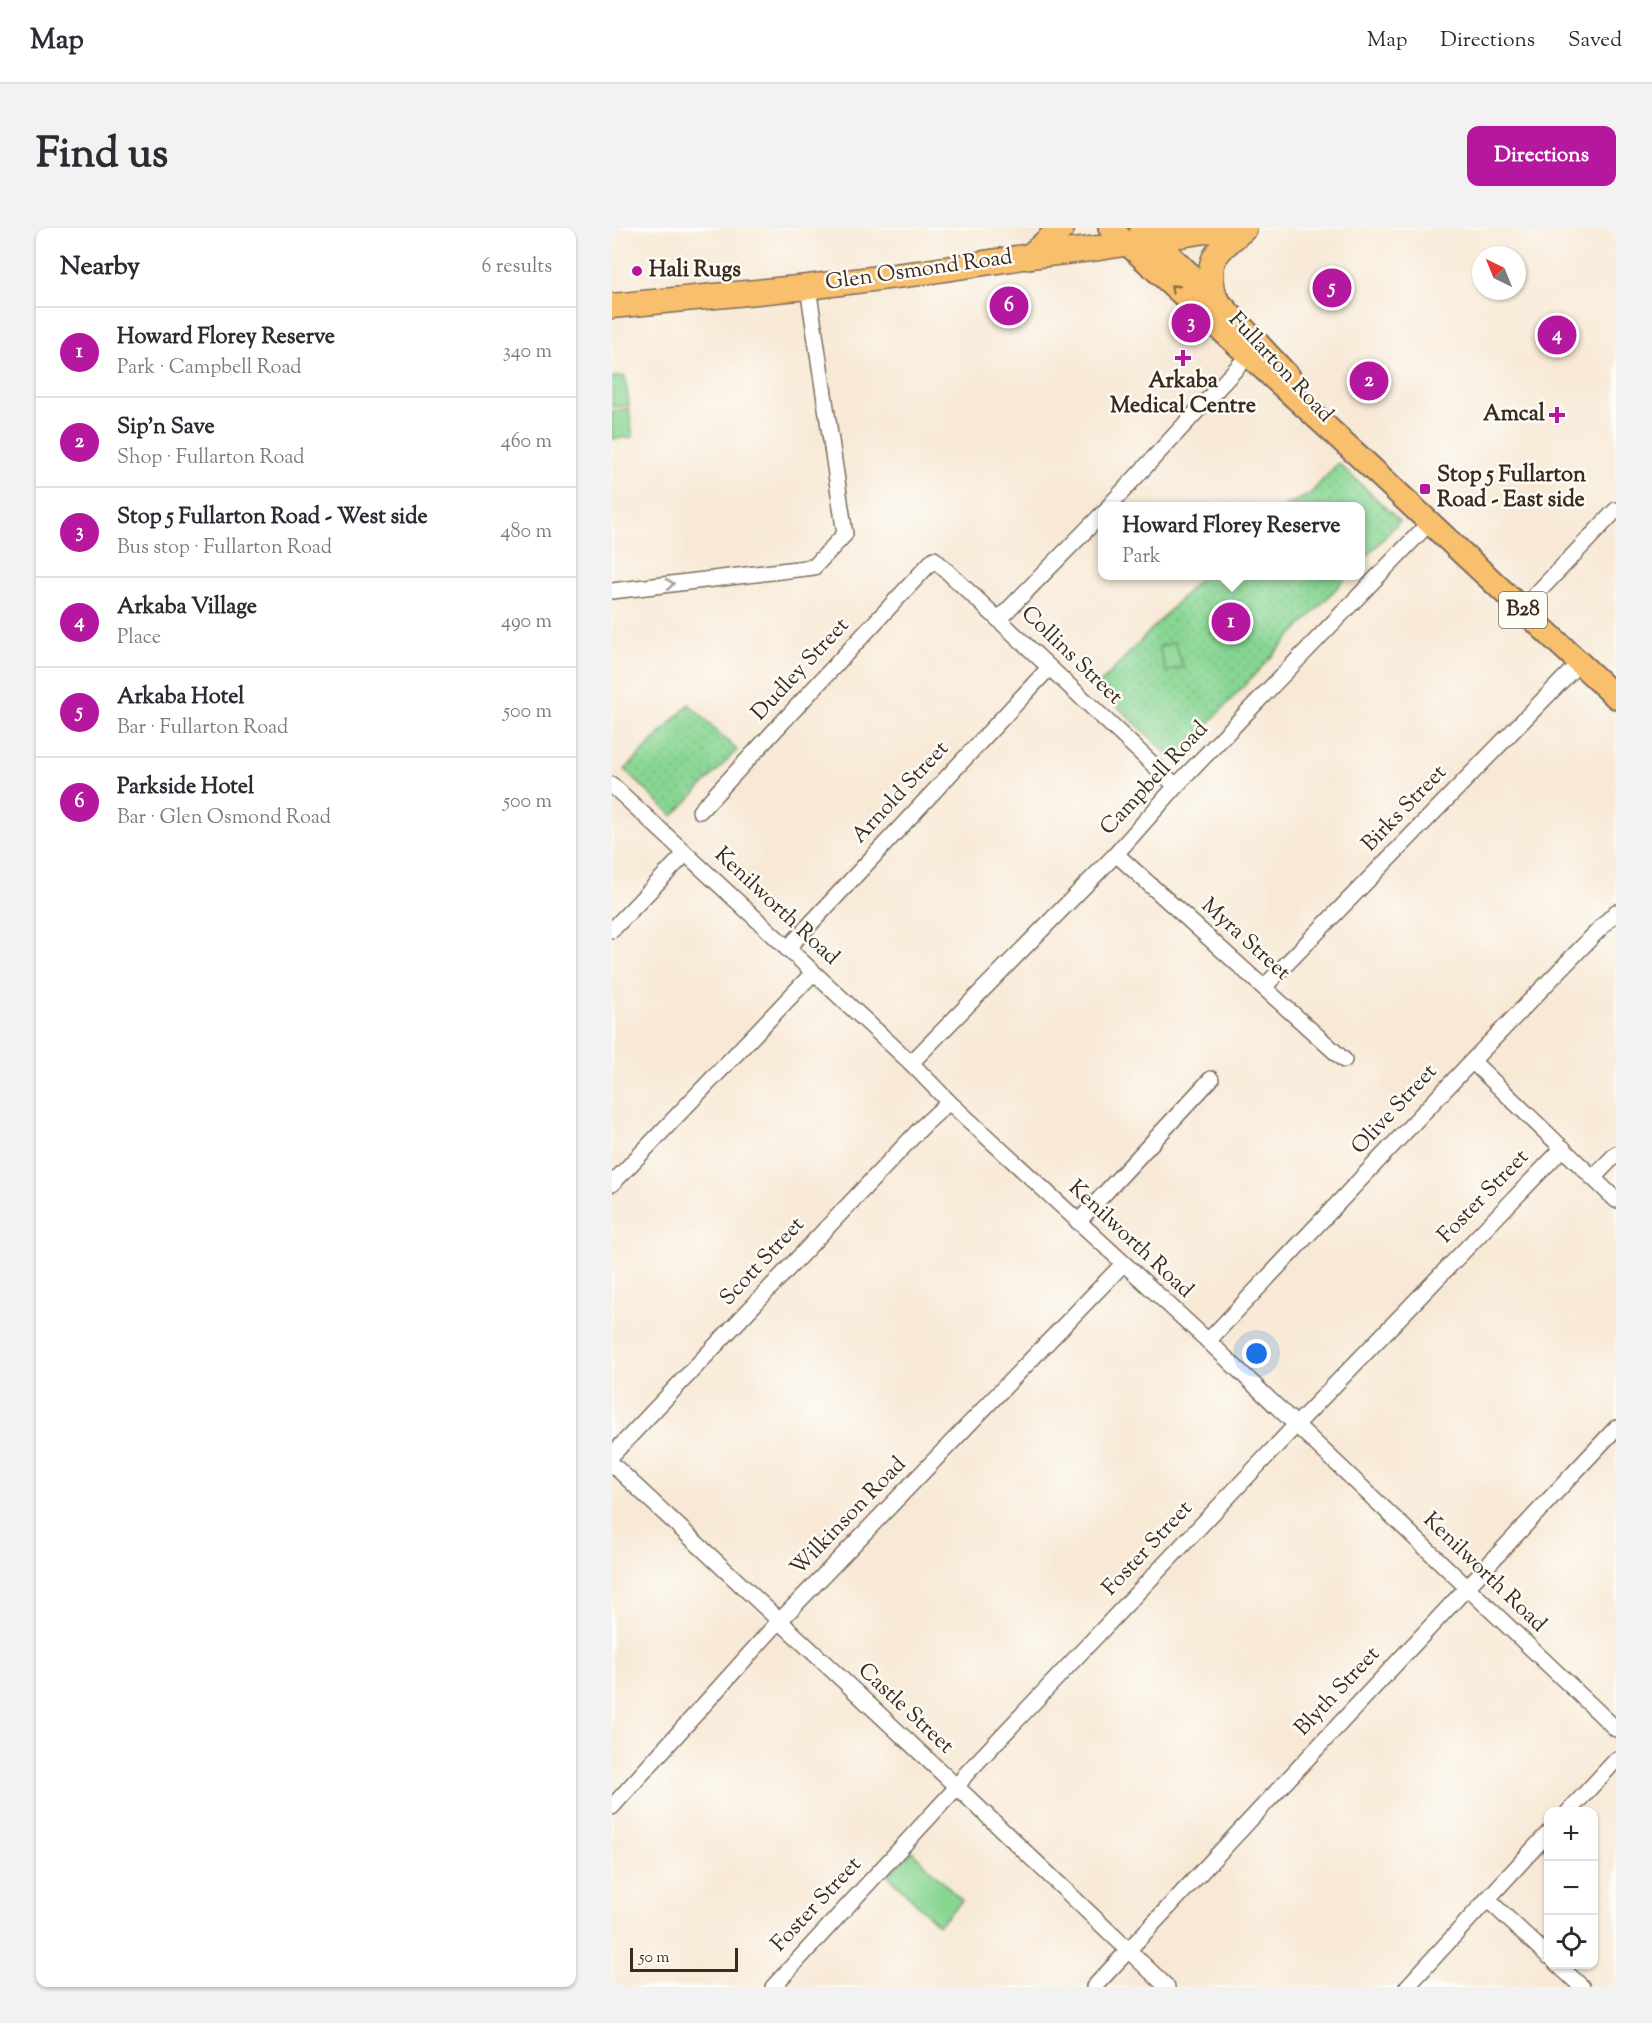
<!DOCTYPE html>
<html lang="en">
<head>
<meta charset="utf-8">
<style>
  body { margin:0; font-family:"Sorts Mill Goudy",serif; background:#f2f2f3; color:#2b2b33 }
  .controls { position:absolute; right:18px; bottom:18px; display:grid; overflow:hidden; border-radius:12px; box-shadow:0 2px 4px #0004 }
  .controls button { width:54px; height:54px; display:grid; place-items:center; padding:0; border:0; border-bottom:2px solid #e1e1e2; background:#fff; color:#2b2b33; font:30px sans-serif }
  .compass { position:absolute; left:860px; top:18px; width:54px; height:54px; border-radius:50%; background:#fff; box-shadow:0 2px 4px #0004; rotate:317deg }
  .scale { position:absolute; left:18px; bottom:15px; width:108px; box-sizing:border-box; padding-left:6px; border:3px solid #3b2a1e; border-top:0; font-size:16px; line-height:21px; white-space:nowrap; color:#3b2a1e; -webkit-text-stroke:4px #fdfcf7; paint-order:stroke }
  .you { position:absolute; left:645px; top:1126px; width:21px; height:21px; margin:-15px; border:4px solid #fff; border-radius:50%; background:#1a73e8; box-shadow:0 0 0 9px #1a73e833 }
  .badge { display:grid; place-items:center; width:39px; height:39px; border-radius:50%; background:#b5179e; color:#fff; font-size:20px; font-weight:700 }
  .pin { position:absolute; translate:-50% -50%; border:3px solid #fff; box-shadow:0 2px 6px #0006 }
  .popup { position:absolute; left:486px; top:274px; width:267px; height:78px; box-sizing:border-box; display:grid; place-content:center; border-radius:12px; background:#fff; filter:drop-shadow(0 2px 4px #0005); font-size:20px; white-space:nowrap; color:#7c7c81 }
  .popup b { font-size:22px; color:#2b2b33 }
  .popup::after { content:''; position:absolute; left:50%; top:100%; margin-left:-12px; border:12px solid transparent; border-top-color:#fff }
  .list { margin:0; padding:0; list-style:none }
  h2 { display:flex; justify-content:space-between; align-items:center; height:78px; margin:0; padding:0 24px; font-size:26px }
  h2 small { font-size:20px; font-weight:400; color:#7c7c81 }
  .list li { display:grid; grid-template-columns:39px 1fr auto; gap:18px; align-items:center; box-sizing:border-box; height:90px; padding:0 24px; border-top:2px solid #e1e1e2 }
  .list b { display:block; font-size:22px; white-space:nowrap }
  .list p { margin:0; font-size:20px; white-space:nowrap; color:#7c7c81 }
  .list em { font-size:20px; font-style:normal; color:#7c7c81 }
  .icon { flex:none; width:33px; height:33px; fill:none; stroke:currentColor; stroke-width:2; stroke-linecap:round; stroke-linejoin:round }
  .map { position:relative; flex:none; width:1004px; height:1759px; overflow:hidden; border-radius:12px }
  header { display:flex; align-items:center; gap:36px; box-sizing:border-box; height:84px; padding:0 30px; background:#fff; border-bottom:2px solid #e1e1e2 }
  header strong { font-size:28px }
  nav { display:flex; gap:33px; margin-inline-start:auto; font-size:21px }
  .intro { display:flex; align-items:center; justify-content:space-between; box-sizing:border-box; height:144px; padding:0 36px }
  h1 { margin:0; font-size:42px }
  .button { padding:15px 27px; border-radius:12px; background:#b5179e; color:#fff; font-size:21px; font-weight:700 }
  main { display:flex; gap:36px; padding:0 36px }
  aside { flex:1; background:#fff; border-radius:12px; box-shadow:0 2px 4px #0004 }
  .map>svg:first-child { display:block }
  .park { fill:url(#park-dots); stroke:#618058; stroke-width:1.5 }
  .pitch { fill:#87d593; stroke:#618058; stroke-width:1.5 }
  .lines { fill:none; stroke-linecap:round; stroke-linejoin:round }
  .minor-casing { stroke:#7d6d5e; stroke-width:18 }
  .primary-casing { stroke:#7d6d5e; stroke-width:26 }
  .trunk-casing { stroke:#7d6d5e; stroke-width:27 }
  .minor { stroke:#fff; stroke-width:15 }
  .primary { stroke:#f8bf6c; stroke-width:22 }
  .trunk { stroke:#f8bf6c; stroke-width:24 }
  .oneway { stroke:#906d41 }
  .oneway2 { stroke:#a79f9a }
  .poi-dot { fill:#b5179e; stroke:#fdfcf7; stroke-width:2 }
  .labels { text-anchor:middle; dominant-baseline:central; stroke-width:5; stroke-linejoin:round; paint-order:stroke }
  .shield { fill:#fdfcf7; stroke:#75695f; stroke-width:1.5 }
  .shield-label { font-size:21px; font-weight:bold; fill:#3b2a1e }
  .poi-label { font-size:22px; font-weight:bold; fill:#3b2a1e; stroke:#fdfcf7; text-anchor:start }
  .street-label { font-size:22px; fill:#3b2a1e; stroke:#fdfcf7 }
</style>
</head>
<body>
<header>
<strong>Map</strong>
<nav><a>Map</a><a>Directions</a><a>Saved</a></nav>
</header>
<div class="intro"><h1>Find us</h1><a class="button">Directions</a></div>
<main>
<aside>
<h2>Nearby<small>6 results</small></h2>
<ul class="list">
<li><span class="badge">1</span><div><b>Howard Florey Reserve</b><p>Park · Campbell Road</p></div><em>340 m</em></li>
<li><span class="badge">2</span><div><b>Sip'n Save</b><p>Shop · Fullarton Road</p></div><em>460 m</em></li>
<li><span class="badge">3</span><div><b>Stop 5 Fullarton Road - West side</b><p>Bus stop · Fullarton Road</p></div><em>480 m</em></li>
<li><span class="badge">4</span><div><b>Arkaba Village</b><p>Place</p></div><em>490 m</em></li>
<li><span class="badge">5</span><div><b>Arkaba Hotel</b><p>Bar · Fullarton Road</p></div><em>500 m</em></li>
<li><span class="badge">6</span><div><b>Parkside Hotel</b><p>Bar · Glen Osmond Road</p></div><em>500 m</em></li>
</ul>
</aside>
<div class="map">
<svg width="1004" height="1759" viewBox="0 0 1004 1759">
  <defs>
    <pattern id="park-dots" width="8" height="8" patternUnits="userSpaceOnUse" patternTransform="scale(1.5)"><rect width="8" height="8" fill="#87d593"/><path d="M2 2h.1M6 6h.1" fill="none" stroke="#75b77e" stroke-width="1.8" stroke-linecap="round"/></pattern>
  </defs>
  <rect width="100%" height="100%" fill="#fdfcf7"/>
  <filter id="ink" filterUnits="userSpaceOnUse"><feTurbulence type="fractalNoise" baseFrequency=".0167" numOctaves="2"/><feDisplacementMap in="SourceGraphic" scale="12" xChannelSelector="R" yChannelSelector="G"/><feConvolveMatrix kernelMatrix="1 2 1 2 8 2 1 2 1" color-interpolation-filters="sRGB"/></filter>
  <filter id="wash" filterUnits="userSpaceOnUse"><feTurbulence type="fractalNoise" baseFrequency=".008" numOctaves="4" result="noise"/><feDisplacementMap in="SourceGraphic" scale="24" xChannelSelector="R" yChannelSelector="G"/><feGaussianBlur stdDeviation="1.35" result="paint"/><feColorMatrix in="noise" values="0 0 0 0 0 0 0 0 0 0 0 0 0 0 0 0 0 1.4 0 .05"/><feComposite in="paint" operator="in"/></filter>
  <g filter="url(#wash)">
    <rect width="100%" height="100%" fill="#f8e9d6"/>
    <g class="park">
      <path d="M726 235 788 293 748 335V278H672L697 267Z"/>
      <path d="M590 348H736L562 532 485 459Z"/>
      <path d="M77 476 125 522 61 588 13 542Z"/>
    </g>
    <g class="pitch">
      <path d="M13 148 17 177 0 179V149Z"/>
      <path d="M17 180 21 209 0 211V183Z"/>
      <path d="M563 414 571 439 554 444 547 419Z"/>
      <path d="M300 1623 350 1673 326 1697 276 1647Z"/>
    </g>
  </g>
  <g filter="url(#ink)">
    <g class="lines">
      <defs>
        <g id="minor">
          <path d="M497 278 636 128"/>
          <path d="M0 363 202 339 233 306 196 59"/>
          <path d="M910 381 1004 282"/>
          <path d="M387 391 490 286"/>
          <path d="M0 557 299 835 337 874 596 1113 1004 1501"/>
          <path d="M88 583 322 331 564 558"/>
          <path d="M504 626 732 832"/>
          <path d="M0 702 73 626"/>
          <path d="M175 721 437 440"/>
          <path d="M652 759 967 435"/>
          <path d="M860 833 1004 972"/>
          <path d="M299 835 504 626 564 558 818 294"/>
          <path d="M981 950 1004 926"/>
          <path d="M0 956 201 745"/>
          <path d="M466 994 599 851"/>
          <path d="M596 1113 860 833 1004 684"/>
          <path d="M0 1227 311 898 337 874"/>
          <path d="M0 1236 345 1559 555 1759"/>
          <path d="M0 1579 160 1401 511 1036"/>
          <path d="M956 1584 1004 1532"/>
          <path d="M875 1671 936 1728"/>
          <path d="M945 1736 970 1759"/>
          <path d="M161 1759 345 1559 354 1546 684 1197 951 920"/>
          <path d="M482 1759 1004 1200"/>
          <path d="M795 1759 936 1605"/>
        </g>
        <g id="primary">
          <path d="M498 0 752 233 1004 469"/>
          <path d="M529 0 603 70 677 149"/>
        </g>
        <g id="trunk">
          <path d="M418 28 450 0"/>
          <path d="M603 70C592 29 604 25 633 0"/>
          <path d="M0 78 196 59 307 45 418 28 487 20 613 0"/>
        </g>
      </defs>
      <use href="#minor" class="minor-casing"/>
      <use href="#primary" class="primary-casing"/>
      <use href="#trunk" class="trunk-casing"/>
      <use href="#minor" class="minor"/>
      <use href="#primary" class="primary"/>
      <use href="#trunk" class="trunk"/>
    </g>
    <defs><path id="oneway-chevron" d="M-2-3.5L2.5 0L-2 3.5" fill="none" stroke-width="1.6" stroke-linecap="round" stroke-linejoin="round" transform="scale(1.5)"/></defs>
    <use class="oneway" href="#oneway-chevron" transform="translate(562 60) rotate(-137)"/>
    <use class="oneway2" href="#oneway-chevron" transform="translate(58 356) rotate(-7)"/>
  </g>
  <g class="poi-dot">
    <circle cx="25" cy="43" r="6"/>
    <path d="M568 121h6v6h6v6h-6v6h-6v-6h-6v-6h6z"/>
    <path d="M942 178h6v6h6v6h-6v6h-6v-6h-6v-6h6z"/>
    <rect x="807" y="255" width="12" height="12" rx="3"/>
  </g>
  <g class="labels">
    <rect class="shield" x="887" y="364" width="48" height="36" rx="4.5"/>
    <g class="shield-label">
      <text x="911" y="382">B28</text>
    </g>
    <g class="poi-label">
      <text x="37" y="43">Hali Rugs</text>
      <text x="571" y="154" text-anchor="middle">Arkaba<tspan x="571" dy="25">Medical Centre</tspan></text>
      <text x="933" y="187" text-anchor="end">Amcal</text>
      <text x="825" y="248">Stop 5 Fullarton<tspan x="825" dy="25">Road - East side</tspan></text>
    </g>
    <g class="street-label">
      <text transform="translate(307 43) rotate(-8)">Glen Osmond Road</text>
      <text transform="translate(668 140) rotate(47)">Fullarton Road</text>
      <text transform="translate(459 428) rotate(44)">Collins Street</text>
      <text transform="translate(189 442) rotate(-47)">Dudley Street</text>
      <text transform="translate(543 551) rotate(-47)">Campbell Road</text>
      <text transform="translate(289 565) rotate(-47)">Arnold Street</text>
      <text transform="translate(793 581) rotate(-46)">Birks Street</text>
      <text transform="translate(164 679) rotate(43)">Kenilworth Road</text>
      <text transform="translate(633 712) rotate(42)">Myra Street</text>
      <text transform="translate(783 882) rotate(-47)">Olive Street</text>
      <text transform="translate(872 969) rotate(-46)">Foster Street</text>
      <text transform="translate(518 1012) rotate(43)">Kenilworth Road</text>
      <text transform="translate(151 1034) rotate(-47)">Scott Street</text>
      <text transform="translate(237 1289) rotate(-46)">Wilkinson Road</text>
      <text transform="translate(536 1321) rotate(-47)">Foster Street</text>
      <text transform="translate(872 1345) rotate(44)">Kenilworth Road</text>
      <text transform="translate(726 1464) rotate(-47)">Blyth Street</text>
      <text transform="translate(293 1481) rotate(43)">Castle Street</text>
      <text transform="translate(205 1677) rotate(-47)">Foster Street</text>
    </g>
  </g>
</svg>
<div class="controls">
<button>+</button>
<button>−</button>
<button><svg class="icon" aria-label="locate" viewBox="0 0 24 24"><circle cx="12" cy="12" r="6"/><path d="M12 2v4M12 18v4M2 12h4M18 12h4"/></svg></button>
</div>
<svg class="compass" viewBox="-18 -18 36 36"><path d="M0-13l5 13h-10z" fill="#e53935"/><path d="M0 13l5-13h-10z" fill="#7c7c81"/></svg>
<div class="scale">50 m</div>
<div class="you"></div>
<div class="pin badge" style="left:619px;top:394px">1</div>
<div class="popup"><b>Howard Florey Reserve</b>Park</div>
<div class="pin badge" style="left:757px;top:153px">2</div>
<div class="pin badge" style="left:579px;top:95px">3</div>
<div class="pin badge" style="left:945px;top:107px">4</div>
<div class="pin badge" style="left:720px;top:60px">5</div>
<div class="pin badge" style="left:397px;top:78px">6</div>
</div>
</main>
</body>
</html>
